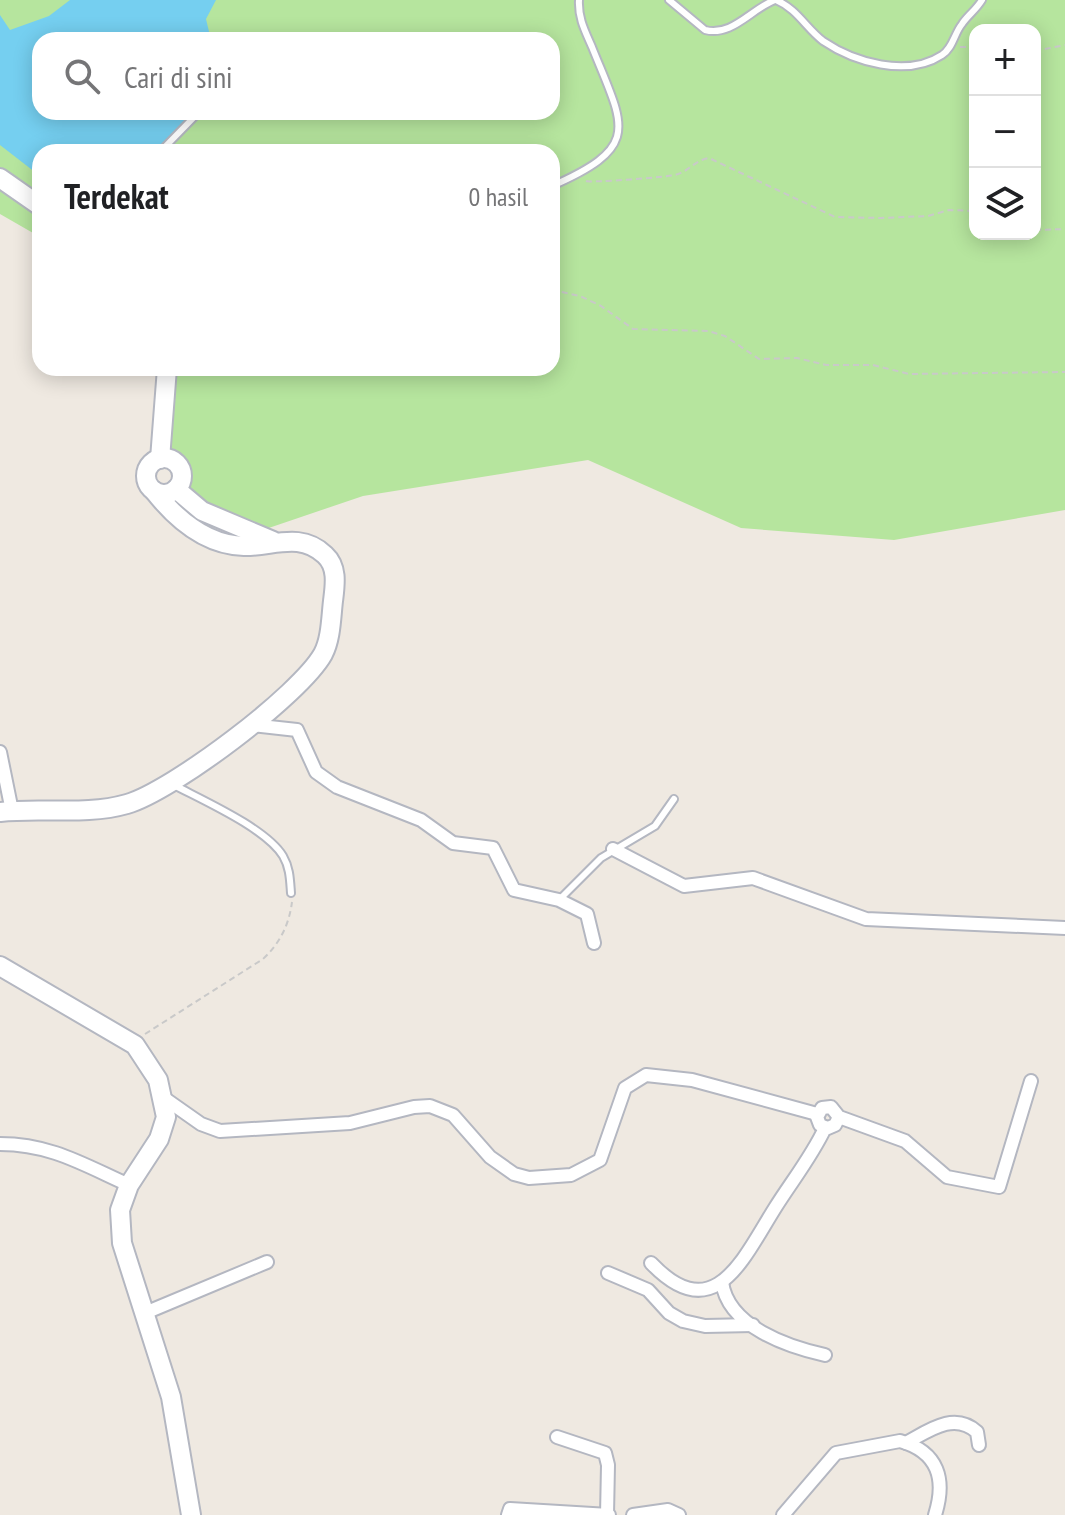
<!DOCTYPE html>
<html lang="id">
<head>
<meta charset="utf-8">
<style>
  body { margin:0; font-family:"PT Sans Narrow",sans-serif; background:#f6f6f6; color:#202124 }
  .controls { position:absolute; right:24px; top:24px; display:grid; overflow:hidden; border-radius:16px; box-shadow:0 4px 20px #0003 }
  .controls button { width:72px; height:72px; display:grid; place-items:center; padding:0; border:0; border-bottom:2px solid #e0e0e0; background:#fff; color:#202124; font:40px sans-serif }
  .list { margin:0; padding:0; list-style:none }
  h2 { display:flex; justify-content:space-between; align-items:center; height:104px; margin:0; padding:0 32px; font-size:34px }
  h2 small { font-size:26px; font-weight:400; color:#757577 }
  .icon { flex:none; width:44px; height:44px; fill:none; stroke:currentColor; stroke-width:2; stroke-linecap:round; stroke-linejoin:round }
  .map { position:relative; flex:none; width:1065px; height:1515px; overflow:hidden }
  .search { position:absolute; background:#fff; box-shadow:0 4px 20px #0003; left:32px; top:32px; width:528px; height:88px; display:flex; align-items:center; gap:20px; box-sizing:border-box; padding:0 28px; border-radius:24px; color:#757577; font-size:30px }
  .panel { position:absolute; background:#fff; box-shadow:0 4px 20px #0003; left:32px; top:144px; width:528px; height:232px; border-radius:24px }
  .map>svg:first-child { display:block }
  .green { fill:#b6e59e; fill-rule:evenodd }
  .water { fill:#75cff0 }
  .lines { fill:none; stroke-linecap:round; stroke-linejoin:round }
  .lane-casing { stroke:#b4b7c1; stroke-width:10 }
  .street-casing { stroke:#b4b7c1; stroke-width:16 }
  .secondary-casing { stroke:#b4b7c1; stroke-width:22 }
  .path { stroke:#c9c9c9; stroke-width:2; stroke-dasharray:6 4; stroke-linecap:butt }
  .lane { stroke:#fff; stroke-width:6 }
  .street { stroke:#fff; stroke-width:12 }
  .secondary { stroke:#fff; stroke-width:18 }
</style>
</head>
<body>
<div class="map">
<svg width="1065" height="1515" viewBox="0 0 1065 1515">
  <rect width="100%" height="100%" fill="#efe9e1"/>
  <path class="green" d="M0 0H1065V510L894 540 741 528 588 460 363 496 242 537 197 522 168 451 170 368H552V152H40V237L0 214ZM975 30H1035V234H975ZM40 40H552V112H40Z"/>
  <path class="water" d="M70 0H216L206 19 211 40H40V112H196L183 130 156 152H40V176L0 145V15L10 30 49 16Z"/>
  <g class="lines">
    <defs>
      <g id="lane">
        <path d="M669 0 705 30C732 37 751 9 775 0"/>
        <path d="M776 0C797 9 806 28 823 41 854 62 907 78 942 55 953 48 954 34 962 24 968 15 976 10 982 0"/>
        <path d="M160 152 199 112"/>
        <path d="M552 186C643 146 624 127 592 47 585 31 578 18 579 0"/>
        <path d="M209 368H243"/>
        <path d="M172 784C202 800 266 828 283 856 290 868 290 880 291 893"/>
        <path d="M559 900 601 858 655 826 674 799"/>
      </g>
      <g id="street">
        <path d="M251 725 297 730 316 772 337 787 421 820 453 843 493 848 514 890 559 900 587 914 594 943"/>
        <path d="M0 752 12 811"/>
        <path d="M613 849 684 886 753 878 866 919 1065 928"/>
        <path d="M164 1098 201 1124 220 1131 350 1123 414 1107 430 1106 453 1115 490 1157 514 1174 529 1178 571 1175 600 1160 625 1088 646 1075 692 1080 817 1114"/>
        <path d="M839 1117 835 1125 828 1128 820 1125 817 1117 822 1108 831 1107 839 1117 905 1141 947 1177 999 1187 1031 1081"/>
        <path d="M0 1144C51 1144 84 1165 129 1185"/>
        <path d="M651 1263C714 1329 743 1259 775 1208 792 1181 812 1156 825 1128"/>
        <path d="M608 1273 648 1290 669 1313 683 1321 705 1326 753 1325"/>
        <path d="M722 1282C728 1327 789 1347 825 1355"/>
        <path d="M145 1313 267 1262"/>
        <path d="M557 1437 605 1453 608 1465 607 1515"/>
        <path d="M906 1443C928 1431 954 1411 977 1432L979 1445"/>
        <path d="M508 1515 510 1509 609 1515"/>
        <path d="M633 1515 668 1510 679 1515"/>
        <path d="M783 1515 836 1453 900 1441C939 1452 946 1480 935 1515"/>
      </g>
      <g id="secondary">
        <path d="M0 178 40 206"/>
        <circle cx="164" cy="476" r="18"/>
        <path d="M160 459 167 368"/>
        <path d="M176 489 202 511 273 541"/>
        <path d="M0 812C42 807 85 816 127 804 172 791 300 695 323 654 331 639 331 618 333 601 335 585 338 567 325 555 300 531 272 547 244 546 206 545 176 519 154 491"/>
        <path d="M0 966 135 1045 158 1080 166 1117 159 1139 129 1185 120 1210 122 1243 171 1397 191 1515"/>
      </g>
    </defs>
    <use href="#lane" class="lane-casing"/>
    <use href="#street" class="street-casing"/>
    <use href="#secondary" class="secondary-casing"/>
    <g class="path">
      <path d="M960 47H975"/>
      <path d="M1035 51 1065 45"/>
      <path d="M586 181C592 183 666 177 675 175 688 172 695 160 709 158L835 217 881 218 928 216 949 210 975 211"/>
      <path d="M1035 230 1065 229"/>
      <path d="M552 290 580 296 601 306 633 329 708 331 725 336 759 359 797 358 826 365H873L909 374 1065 372"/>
      <path d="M145 1034 263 959C280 943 289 925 292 902"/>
    </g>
    <use href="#lane" class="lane"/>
    <use href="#street" class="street"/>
    <use href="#secondary" class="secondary"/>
  </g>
</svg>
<div class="controls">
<button>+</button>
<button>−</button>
<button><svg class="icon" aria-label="layers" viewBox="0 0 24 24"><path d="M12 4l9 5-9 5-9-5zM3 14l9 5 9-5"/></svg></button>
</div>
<div class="search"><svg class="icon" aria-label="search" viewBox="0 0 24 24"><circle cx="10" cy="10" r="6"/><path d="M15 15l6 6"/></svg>Cari di sini</div>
<section class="panel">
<h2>Terdekat<small>0 hasil</small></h2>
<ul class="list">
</ul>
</section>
</div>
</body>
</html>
